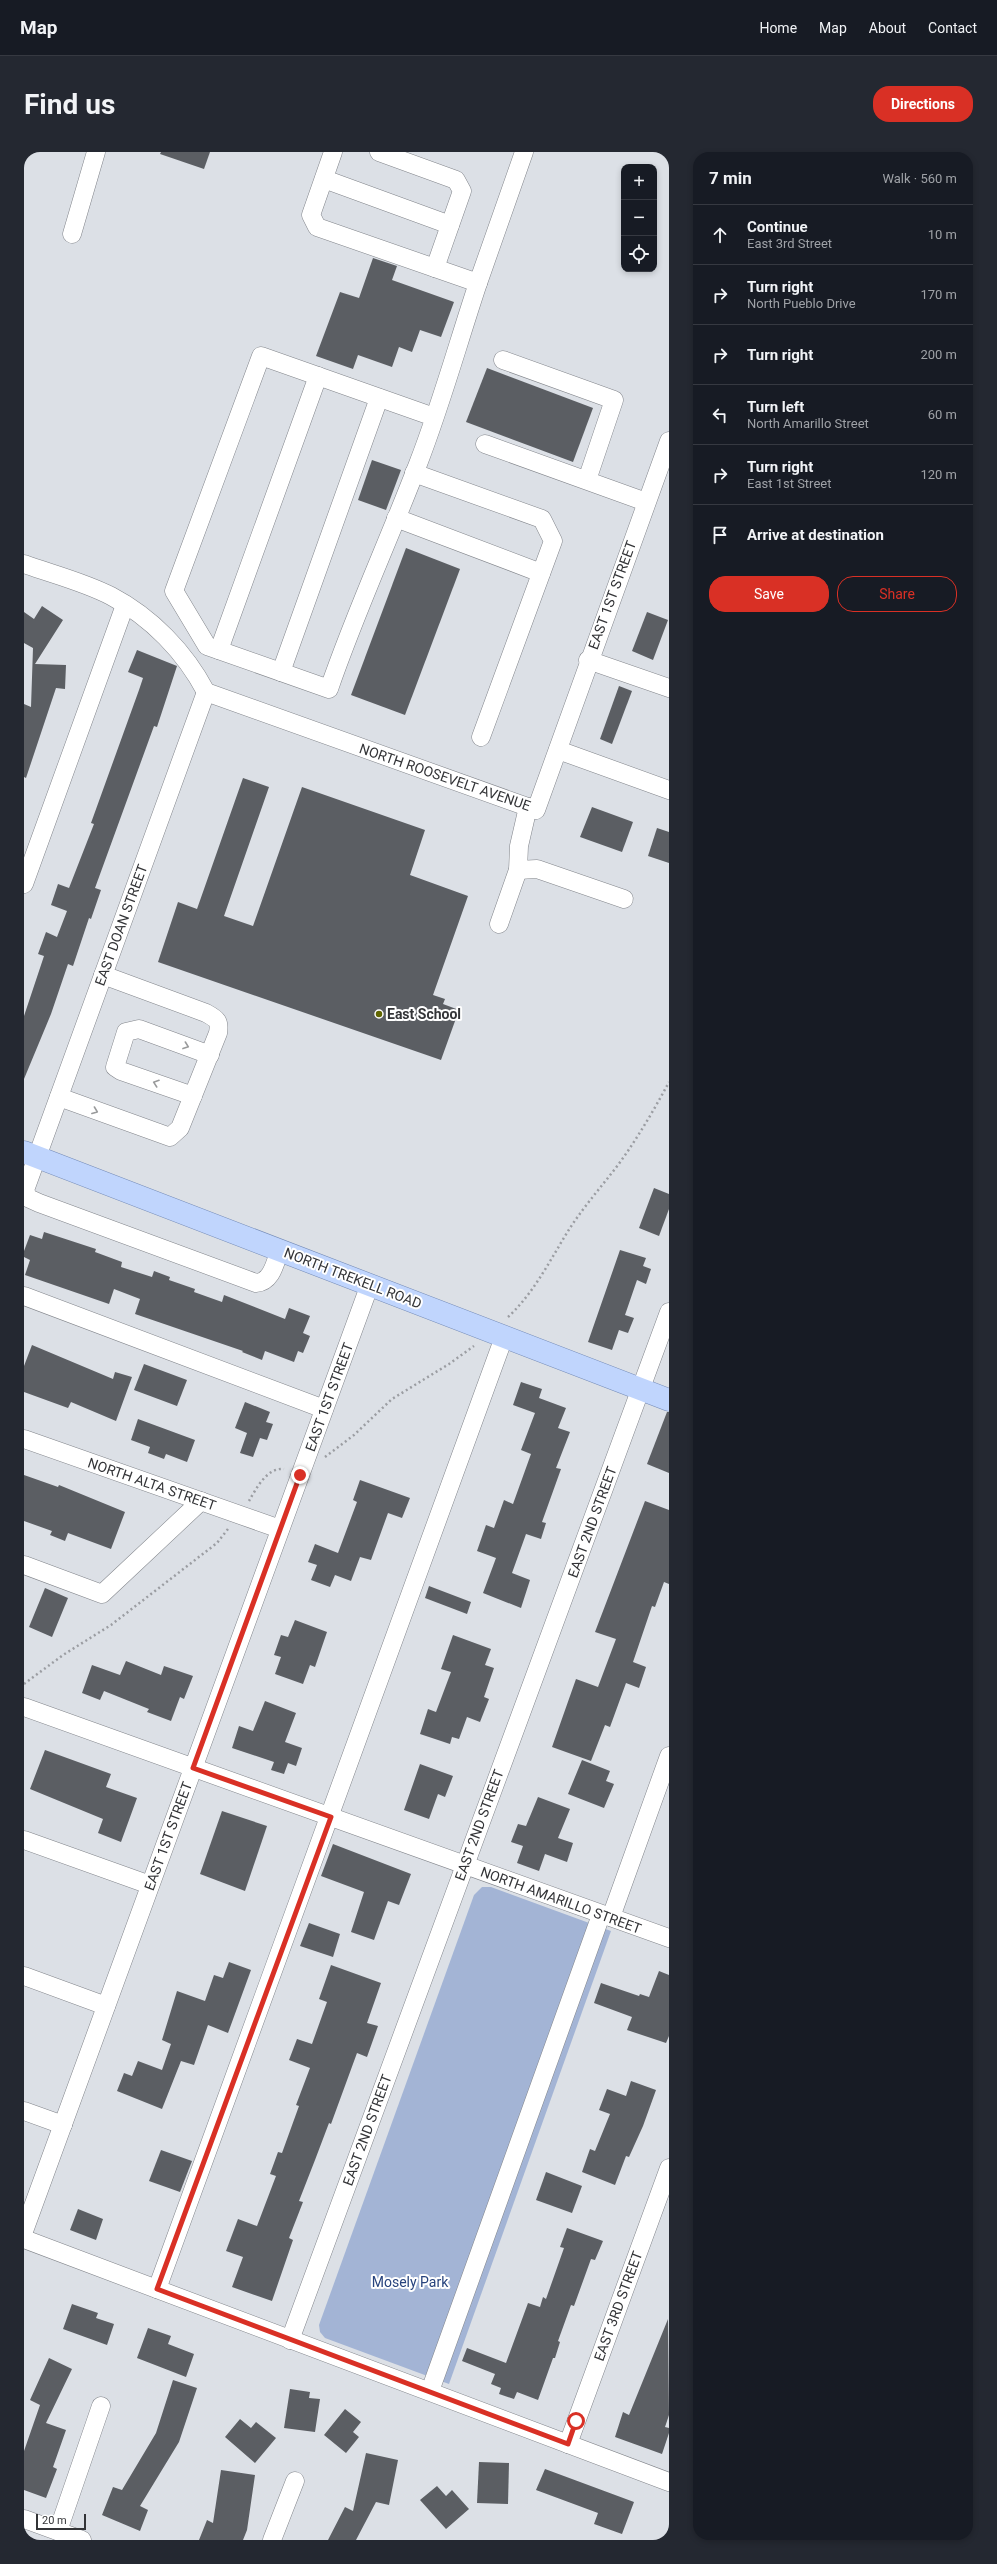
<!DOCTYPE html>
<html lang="en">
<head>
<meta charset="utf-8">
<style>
  body { margin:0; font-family:Roboto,sans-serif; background:#242831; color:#f1f3f6 }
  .controls { position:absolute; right:12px; top:12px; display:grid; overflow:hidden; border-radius:8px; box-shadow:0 2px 6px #0003 }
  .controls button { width:36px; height:36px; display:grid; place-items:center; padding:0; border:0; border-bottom:1px solid #363941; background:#171b24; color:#f1f3f6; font:20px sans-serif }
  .scale { position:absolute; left:12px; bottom:10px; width:50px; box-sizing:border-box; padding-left:4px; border:2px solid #333437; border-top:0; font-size:11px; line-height:14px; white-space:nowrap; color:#333437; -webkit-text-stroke:3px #fff; paint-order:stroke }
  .stop { position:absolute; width:12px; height:12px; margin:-9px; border:3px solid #d93025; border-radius:50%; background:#fff }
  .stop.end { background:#d93025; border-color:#fff; box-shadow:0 1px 4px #0008 }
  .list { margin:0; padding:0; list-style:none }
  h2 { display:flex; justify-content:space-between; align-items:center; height:52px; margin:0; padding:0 16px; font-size:17px }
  h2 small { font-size:13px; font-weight:400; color:#9ea1a6 }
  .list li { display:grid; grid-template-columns:26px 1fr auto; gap:12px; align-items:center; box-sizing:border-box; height:60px; padding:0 16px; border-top:1px solid #363941 }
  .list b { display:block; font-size:15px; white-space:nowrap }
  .list p { margin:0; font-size:13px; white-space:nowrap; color:#9ea1a6 }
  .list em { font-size:13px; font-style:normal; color:#9ea1a6 }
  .actions { display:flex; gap:8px; padding:12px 16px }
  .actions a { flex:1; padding:9px 0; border:1px solid #d93025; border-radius:16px; text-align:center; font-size:14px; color:#d93025 }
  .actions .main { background:#d93025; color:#fff }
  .icon { flex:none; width:22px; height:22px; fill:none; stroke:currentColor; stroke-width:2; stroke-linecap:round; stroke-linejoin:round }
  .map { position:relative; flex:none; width:645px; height:2388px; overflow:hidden; border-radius:16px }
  header { display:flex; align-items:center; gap:24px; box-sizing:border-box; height:56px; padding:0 20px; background:#171b24; border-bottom:1px solid #363941 }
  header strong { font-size:19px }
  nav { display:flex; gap:22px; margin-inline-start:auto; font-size:14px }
  .intro { display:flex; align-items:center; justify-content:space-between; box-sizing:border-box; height:96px; padding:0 24px }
  h1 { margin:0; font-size:28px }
  .button { padding:10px 18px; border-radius:16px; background:#d93025; color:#fff; font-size:14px; font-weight:700 }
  main { display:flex; gap:24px; padding:0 24px }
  aside { flex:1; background:#171b24; border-radius:16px; box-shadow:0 2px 6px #0003 }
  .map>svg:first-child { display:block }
  .green { fill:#a3b4d5 }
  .building { fill:#5b5e63 }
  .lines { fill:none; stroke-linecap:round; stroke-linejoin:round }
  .minor-casing { stroke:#82858b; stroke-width:19 }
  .major-casing { stroke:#738ab6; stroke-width:23 }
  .path { stroke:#9b9da2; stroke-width:2.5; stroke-dasharray:2 3; stroke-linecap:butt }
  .minor { stroke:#fff; stroke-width:18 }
  .major { stroke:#c0d5fd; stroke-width:22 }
  .oneway { stroke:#999a9b }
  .route { stroke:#d93025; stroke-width:5 }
  .poi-dot { fill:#606500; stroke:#fff; stroke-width:1.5 }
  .labels { text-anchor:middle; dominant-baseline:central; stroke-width:4; stroke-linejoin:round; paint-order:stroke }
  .street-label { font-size:14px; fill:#333437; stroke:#fff }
  .poi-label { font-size:14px; font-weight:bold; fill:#333437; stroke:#fff; text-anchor:start }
  .park-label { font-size:14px; fill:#27437d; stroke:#fff }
</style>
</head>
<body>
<header>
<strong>Map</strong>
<nav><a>Home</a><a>Map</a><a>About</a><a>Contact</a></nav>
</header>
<div class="intro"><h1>Find us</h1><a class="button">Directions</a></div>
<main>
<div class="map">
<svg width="645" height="2388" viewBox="0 0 645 2388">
  <rect width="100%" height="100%" fill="#dce0e6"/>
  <path class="green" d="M458 1735H467L587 1779 425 2232 301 2186 296 2180 295 2173 450 1743Z"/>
  <g class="building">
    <path d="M137 0H186L180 17 136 2Z"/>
    <path d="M349 106 373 114 368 128 430 150 417 185 396 178 388 200 375 195 368 215 334 203 329 217 292 204 316 140 335 146Z"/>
    <path d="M463 216 569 256 549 310 442 270Z"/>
    <path d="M348 308 377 318 362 358 334 348Z"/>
    <path d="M382 396 436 417 381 563 327 543Z"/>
    <path d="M18 454 39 468 11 512 42 513 41 537 32 536 2 626 0 625V552L7 555 9 496 0 491V460L10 467Z"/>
    <path d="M623 460 644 468 629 508 608 499Z"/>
    <path d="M113 498 153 514 133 575 130 574 71 736 77 738 67 767 65 766 49 814 44 812 27 862 0 927V864L20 804 14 802 22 780 33 785 43 759 27 753 34 732 45 736 70 672 67 671 115 538 119 526 104 520Z"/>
    <path d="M595 534 608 539 588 592 576 587Z"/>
    <path d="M219 626 245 635 200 764 229 774 278 635 401 678 386 723 444 744 409 843 421 847 419 852 435 858 417 908 134 810 154 750 173 757Z"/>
    <path d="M568 655 609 670 598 700 556 685Z"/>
    <path d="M633 676 645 680V711L624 704Z"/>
    <path d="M630 1036 645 1042V1057L635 1084 615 1076Z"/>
    <path d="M20 1080 72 1097 71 1100 98 1110 97 1115 128 1125 130 1119 146 1125 145 1128 171 1137 170 1140 198 1150 200 1143 261 1167 265 1156 286 1164 279 1181 286 1184 279 1201 274 1199 270 1210 241 1199 238 1208 218 1200 219 1199 111 1162 116 1147 90 1137 85 1152 1 1123 6 1108 0 1105V1099L6 1083 18 1087Z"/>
    <path d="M596 1098 622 1106 619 1114 627 1117 622 1132 613 1128 601 1163 610 1166 604 1181 595 1178 588 1198 564 1190Z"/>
    <path d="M8 1193 89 1227 91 1220 108 1225 92 1269 47 1250 44 1256 0 1240V1214Z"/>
    <path d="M120 1212 163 1228 153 1254 110 1238Z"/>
    <path d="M497 1230 518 1237 515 1246 542 1256 534 1276 546 1280 532 1316 537 1317 518 1370 522 1371 517 1387 502 1382 488 1421 506 1428 497 1456 459 1441 472 1406 453 1399 462 1373 470 1376 480 1348 489 1352 507 1302 497 1298 511 1261 489 1253Z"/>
    <path d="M221 1250 246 1260 242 1270 249 1272 243 1288 236 1286 229 1305 216 1301 223 1281 211 1276Z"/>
    <path d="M643 1260H645V1321L623 1312Z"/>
    <path d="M114 1267 171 1288 163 1310 142 1302 140 1307 124 1301 126 1295 107 1288Z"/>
    <path d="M0 1323 34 1335 35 1333 101 1360 87 1397 44 1381 41 1389 26 1383 28 1379 0 1369Z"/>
    <path d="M336 1328 386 1346 378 1366 364 1361 347 1408 336 1405 327 1429 311 1423 306 1435 287 1428 293 1413 284 1410 291 1392 314 1401 333 1350 329 1348Z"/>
    <path d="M621 1349 645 1358V1432L640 1430 631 1455 628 1454 609 1510 622 1515 615 1536 602 1531 586 1575 581 1573 567 1609 528 1595 552 1527 574 1535 592 1487 571 1480Z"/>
    <path d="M405 1434 447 1450 443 1462 401 1446Z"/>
    <path d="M21 1436 44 1446 28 1485 5 1475Z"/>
    <path d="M271 1468 303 1480 291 1515 286 1513 279 1532 251 1522 257 1505 250 1503 257 1483 264 1485Z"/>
    <path d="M429 1483 467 1497 461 1513 470 1516 460 1545 465 1547 456 1570 443 1565 435 1587 428 1585 426 1592 396 1582 404 1557 412 1560 427 1520 417 1517Z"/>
    <path d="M102 1509 137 1523 140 1514 169 1524 160 1547 156 1545 147 1569 123 1560 125 1557 80 1539 76 1548 58 1541 68 1513 96 1523Z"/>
    <path d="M241 1549 272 1561 261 1590 278 1596 272 1614 264 1611 260 1622 247 1618 250 1610 208 1596 215 1574 229 1579Z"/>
    <path d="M21 1598 87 1622 82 1635 113 1646 97 1690 74 1681 79 1667 6 1637Z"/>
    <path d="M558 1608 586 1619 582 1629 590 1632 580 1656 544 1642Z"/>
    <path d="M396 1612 429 1624 421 1645 414 1642 405 1667 380 1658Z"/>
    <path d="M514 1645 546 1657 534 1686 549 1691 543 1710 521 1702 515 1719 493 1711 499 1694 487 1690 494 1672 502 1674Z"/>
    <path d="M198 1659 243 1674 221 1739 176 1722Z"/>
    <path d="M309 1692 387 1722 375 1753 364 1749 350 1788 327 1780 340 1740 297 1724Z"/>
    <path d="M285 1771 316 1782 309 1805 276 1794Z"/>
    <path d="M205 1810 227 1818 204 1881 184 1873 170 1913 157 1909 138 1957 93 1939 100 1921 108 1924 114 1909 138 1918 147 1892 138 1888 153 1839 181 1849 190 1823 199 1826Z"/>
    <path d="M307 1813 357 1831 343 1871 354 1874 343 1905 333 1901 307 1972 305 1971 291 2008 275 2049 279 2050 265 2086 269 2088 248 2149 208 2135 219 2105 202 2099 214 2067 233 2074 252 2024 246 2022 254 2000 258 2001 275 1954 272 1953 286 1916 265 1908 273 1887 288 1892 303 1850 295 1847Z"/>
    <path d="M635 1819 645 1823V1884L642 1891 603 1878 608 1865 570 1851 577 1831 615 1844 616 1842 625 1845Z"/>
    <path d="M607 1929 632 1938 619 1974 605 2005 602 2004 591 2033 558 2020 566 1997 571 1999 586 1962 575 1958 583 1937 602 1944Z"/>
    <path d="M137 1998 168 2009 156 2040 125 2029Z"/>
    <path d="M522 2020 558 2034 548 2061 512 2048Z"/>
    <path d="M54 2057 79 2067 72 2088 46 2078Z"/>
    <path d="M543 2076 579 2089 571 2108 567 2107 550 2154 547 2153 534 2189 536 2190 531 2206H529L514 2248 493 2240 490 2247 475 2242 477 2236 467 2232 471 2222 438 2209 443 2196 482 2211 504 2151 516 2155 519 2145 522 2147 540 2096 536 2095Z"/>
    <path d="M48 2152 74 2161 72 2166 90 2172 83 2193 39 2177Z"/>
    <path d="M644 2167 645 2263 641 2275 645 2276V2281L638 2302 591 2285 599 2260 605 2263Z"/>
    <path d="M124 2176 147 2184 144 2192 170 2202 162 2225 113 2206Z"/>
    <path d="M25 2206 48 2217 22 2271 42 2278 29 2315 33 2317 22 2346 0 2338V2299L16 2253 6 2248Z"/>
    <path d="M149 2228 173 2236 155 2290 116 2354 124 2358 116 2379 78 2363 89 2335 98 2338 132 2281Z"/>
    <path d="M266 2237 286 2240 285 2246 296 2247 291 2280 260 2276Z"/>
    <path d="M321 2257 337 2270 329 2280 335 2285 322 2301 300 2283Z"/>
    <path d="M216 2267 227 2276 232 2270 252 2286 231 2311 201 2285Z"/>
    <path d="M342 2301 374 2308 365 2353 352 2350 332 2388H304L321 2355 329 2359Z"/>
    <path d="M455 2310 485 2311 484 2352 453 2351Z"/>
    <path d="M521 2317 610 2350 598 2382 570 2372 574 2361 512 2338Z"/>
    <path d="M197 2318 231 2323 223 2378 219 2388H175L183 2368 189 2371Z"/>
    <path d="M413 2334 422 2344 428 2338 445 2357 422 2377 396 2348Z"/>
  </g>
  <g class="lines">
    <defs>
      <g id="minor">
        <path d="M309 0 287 63 293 75 454 131 500 0"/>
        <path d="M355 0 432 28 438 39 411 116"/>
        <path d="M300 27 426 73"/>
        <path d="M48 82 72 0"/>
        <path d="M479 208 590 248 563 328"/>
        <path d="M410 265 237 204 150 439 183 494 305 537C331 461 365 388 394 312 417 253 434 191 454 131"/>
        <path d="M461 292 622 350"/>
        <path d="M390 321 518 367 529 389 457 585"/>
        <path d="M372 366 517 421"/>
        <path d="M0 412C28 422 60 430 87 444 127 465 161 500 182 540"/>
        <path d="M195 498 294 224"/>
        <path d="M564 508 645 536"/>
        <path d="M257 520 355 246"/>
        <path d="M182 540 1 1038 4 1046 15 1051 232 1131C248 1130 251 1111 256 1097"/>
        <path d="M182 540 512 658 645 289"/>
        <path d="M534 598 645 638"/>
        <path d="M494 718 513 717 600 747"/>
        <path d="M0 732 101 453"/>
        <path d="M475 772 494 718 495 694 504 655"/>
        <path d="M169 944 97 919 91 915 102 880 115 877 186 903"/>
        <path d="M35 945 146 985 156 976 194 881C196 869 193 867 182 861L79 823"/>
        <path d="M0 1144 300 1257"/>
        <path d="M0 1287 256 1377"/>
        <path d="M0 1413 78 1442 177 1349"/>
        <path d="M0 1555 645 1786"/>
        <path d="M0 1688 126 1733"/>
        <path d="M587 1765 645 1604"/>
        <path d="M0 1824 82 1854"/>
        <path d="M0 1959 39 1973"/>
        <path d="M0 2079 346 1132"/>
        <path d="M0 2087 645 2330"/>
        <path d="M133 2137 480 1185"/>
        <path d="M266 2188 645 1160"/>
        <path d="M406 2239 577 1763"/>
        <path d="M544 2292 645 2016"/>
        <path d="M0 2367 58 2388"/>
        <path d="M34 2379 77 2254"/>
        <path d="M248 2388 271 2329"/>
      </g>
      <path id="major" d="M0 1000 645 1248"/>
    </defs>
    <use href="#minor" class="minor-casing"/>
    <use href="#major" class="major-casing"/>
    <g class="path">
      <path d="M484 1165C511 1140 527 1106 546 1076 561 1053 578 1034 594 1013 613 987 630 958 645 930"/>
      <path d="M301 1305 330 1283 368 1247 425 1212 450 1194"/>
      <path d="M225 1349C232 1337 243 1315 260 1317"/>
      <path d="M0 1532 39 1503 87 1473 193 1391 204 1377"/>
    </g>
    <use href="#minor" class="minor"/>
    <use href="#major" class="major"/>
  </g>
  <defs><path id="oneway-chevron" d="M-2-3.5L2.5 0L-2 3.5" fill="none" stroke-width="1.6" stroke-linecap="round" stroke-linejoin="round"/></defs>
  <g class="oneway">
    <use href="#oneway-chevron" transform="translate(162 894) rotate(20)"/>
    <use href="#oneway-chevron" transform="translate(132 931) rotate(-161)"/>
    <use href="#oneway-chevron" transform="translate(71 959) rotate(21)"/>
  </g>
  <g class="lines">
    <path class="route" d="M276 1323 169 1616 307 1665 133 2137 544 2292 552 2269"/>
  </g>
  <circle class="poi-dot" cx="355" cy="862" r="4"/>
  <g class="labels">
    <g class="street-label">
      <text transform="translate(588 443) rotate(-70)">EAST 1ST STREET</text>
      <text transform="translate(421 625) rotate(19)">NORTH ROOSEVELT AVENUE</text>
      <text transform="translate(97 773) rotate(-70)">EAST DOAN STREET</text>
      <text transform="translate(329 1126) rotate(21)">NORTH TREKELL ROAD</text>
      <text transform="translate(305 1245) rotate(-70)">EAST 1ST STREET</text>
      <text transform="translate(128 1332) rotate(19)">NORTH ALTA STREET</text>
      <text transform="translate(568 1370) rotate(-70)">EAST 2ND STREET</text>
      <text transform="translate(455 1673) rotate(-70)">EAST 2ND STREET</text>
      <text transform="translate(144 1684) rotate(-70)">EAST 1ST STREET</text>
      <text transform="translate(537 1748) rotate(20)">NORTH AMARILLO STREET</text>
      <text transform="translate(343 1978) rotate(-70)">EAST 2ND STREET</text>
      <text transform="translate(594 2154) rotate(-70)">EAST 3RD STREET</text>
    </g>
    <g class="poi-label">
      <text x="363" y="862">East School</text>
    </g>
    <g class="park-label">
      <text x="386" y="2130">Mosely Park</text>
    </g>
  </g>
</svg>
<div class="controls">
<button>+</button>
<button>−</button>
<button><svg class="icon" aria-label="locate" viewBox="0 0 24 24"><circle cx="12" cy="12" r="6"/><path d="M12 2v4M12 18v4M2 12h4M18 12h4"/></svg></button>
</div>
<div class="scale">20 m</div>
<div class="stop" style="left:552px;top:2269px"></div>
<div class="stop end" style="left:276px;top:1323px"></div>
</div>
<aside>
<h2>7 min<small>Walk · 560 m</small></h2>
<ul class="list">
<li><svg class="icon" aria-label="ahead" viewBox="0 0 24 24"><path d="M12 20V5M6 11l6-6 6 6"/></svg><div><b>Continue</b><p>East 3rd Street</p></div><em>10 m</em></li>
<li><svg class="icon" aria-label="right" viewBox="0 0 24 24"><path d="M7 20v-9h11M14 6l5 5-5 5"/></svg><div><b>Turn right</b><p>North Pueblo Drive</p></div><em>170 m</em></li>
<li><svg class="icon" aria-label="right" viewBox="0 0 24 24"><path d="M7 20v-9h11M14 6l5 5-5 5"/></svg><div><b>Turn right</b></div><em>200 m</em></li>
<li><svg class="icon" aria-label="left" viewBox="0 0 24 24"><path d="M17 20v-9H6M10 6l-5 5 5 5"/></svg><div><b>Turn left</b><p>North Amarillo Street</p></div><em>60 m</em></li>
<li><svg class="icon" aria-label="right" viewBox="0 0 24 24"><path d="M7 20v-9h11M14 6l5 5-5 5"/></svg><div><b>Turn right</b><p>East 1st Street</p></div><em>120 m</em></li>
<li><svg class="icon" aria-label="arrive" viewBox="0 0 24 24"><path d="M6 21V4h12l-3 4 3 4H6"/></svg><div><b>Arrive at destination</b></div></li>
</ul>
<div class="actions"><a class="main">Save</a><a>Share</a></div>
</aside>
</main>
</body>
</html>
